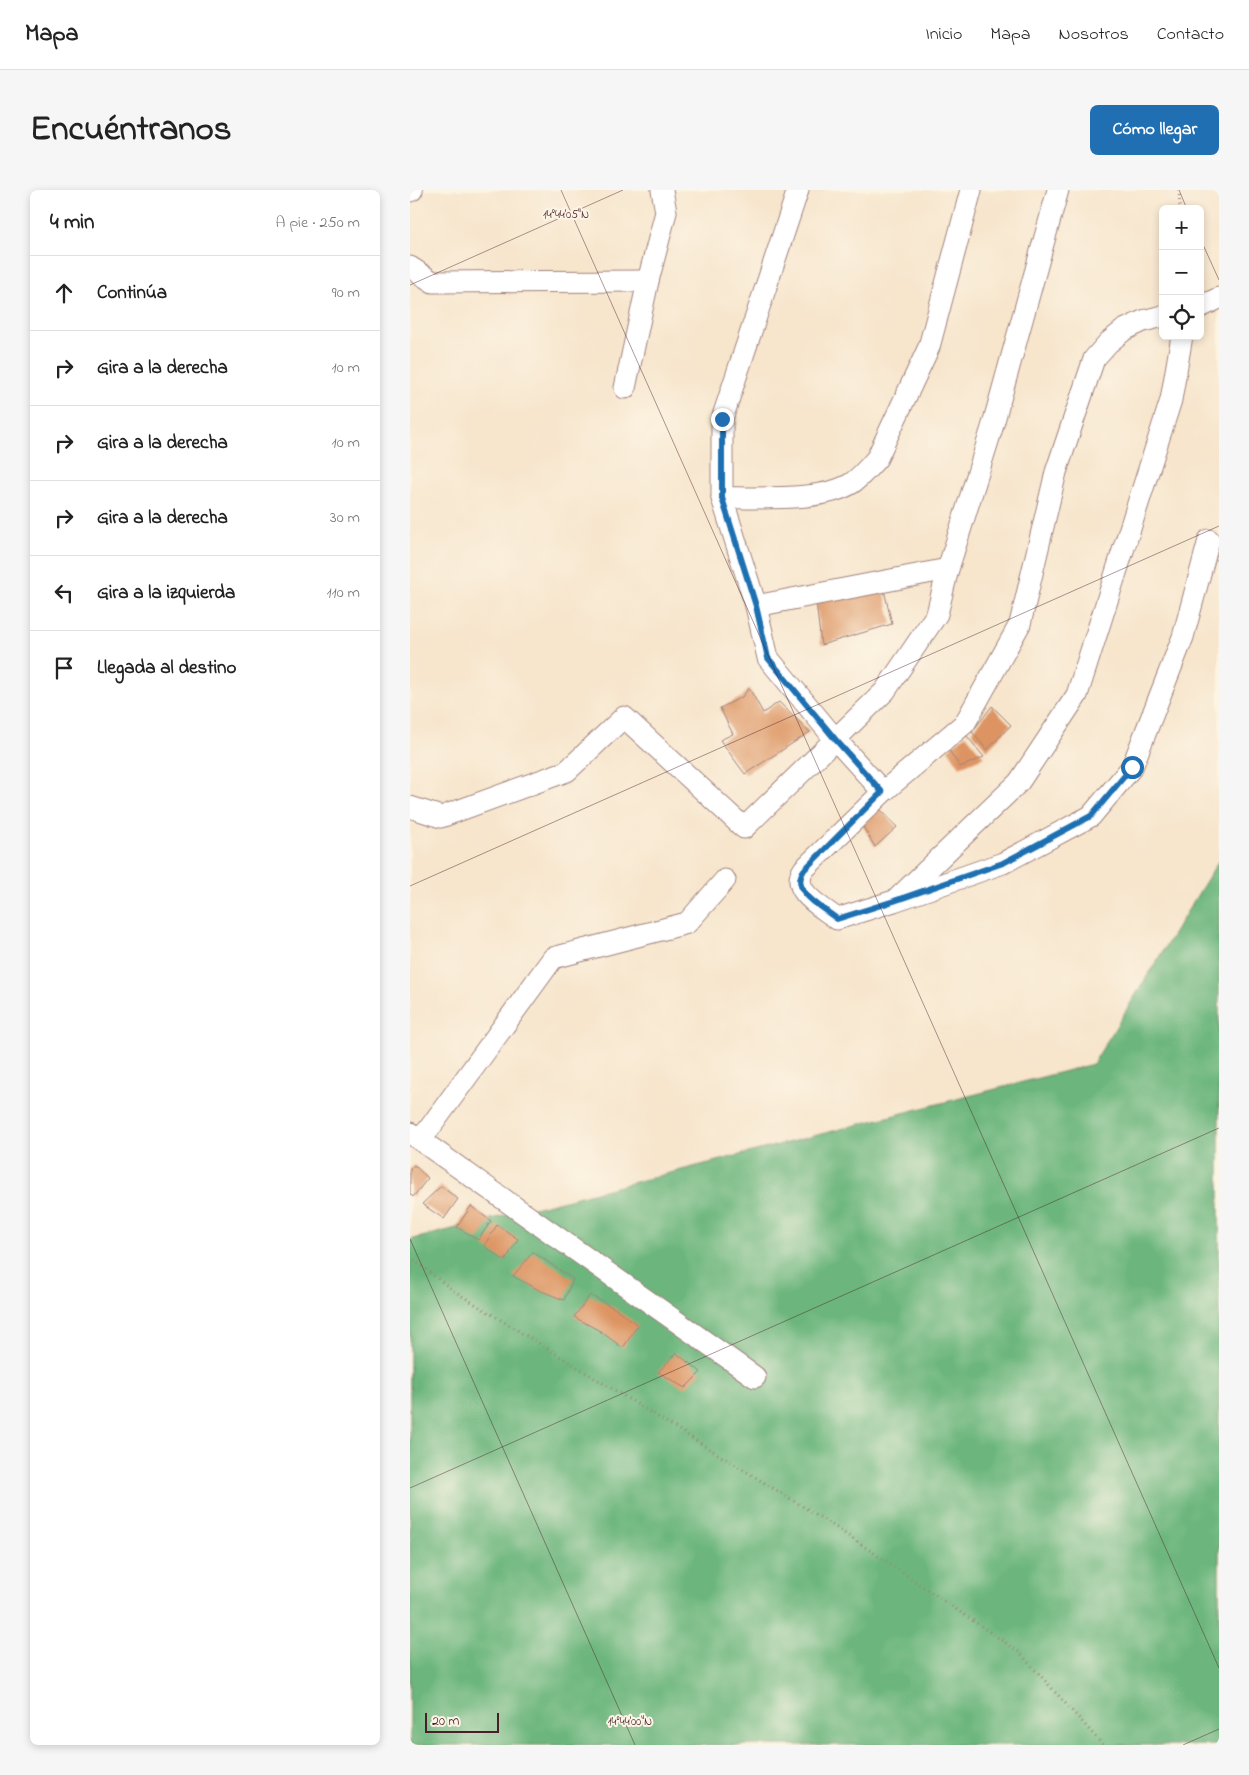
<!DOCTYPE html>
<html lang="es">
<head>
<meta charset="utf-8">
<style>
  body { margin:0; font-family:"Indie Flower",sans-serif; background:#f6f6f6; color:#222 }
  .controls { position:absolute; right:15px; top:15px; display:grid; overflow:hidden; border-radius:8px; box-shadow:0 2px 8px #0003 }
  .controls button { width:45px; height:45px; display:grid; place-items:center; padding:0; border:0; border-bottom:1px solid #e0e0e0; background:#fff; color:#222; font:25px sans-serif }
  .scale { position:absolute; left:15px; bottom:12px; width:74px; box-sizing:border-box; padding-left:5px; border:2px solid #4a1f2b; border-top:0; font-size:14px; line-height:18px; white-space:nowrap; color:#4a1f2b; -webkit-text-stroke:4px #fcf5e5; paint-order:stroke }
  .stop { position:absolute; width:15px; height:15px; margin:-11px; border:4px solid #1f6fb2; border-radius:50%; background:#fff }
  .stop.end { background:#1f6fb2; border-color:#fff; box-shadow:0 1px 5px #0008 }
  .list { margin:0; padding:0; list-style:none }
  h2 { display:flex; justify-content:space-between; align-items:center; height:65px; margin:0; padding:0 20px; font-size:21px }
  h2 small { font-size:16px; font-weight:400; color:#767676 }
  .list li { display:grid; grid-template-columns:32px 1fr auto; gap:15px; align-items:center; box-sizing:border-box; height:75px; padding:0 20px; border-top:1px solid #e0e0e0 }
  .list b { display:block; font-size:19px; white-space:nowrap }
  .list em { font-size:16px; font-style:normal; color:#767676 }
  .icon { flex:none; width:28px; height:28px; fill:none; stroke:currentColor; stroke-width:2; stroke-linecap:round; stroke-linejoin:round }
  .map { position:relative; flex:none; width:809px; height:1555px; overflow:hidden; border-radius:8px }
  header { display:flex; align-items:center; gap:30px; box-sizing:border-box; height:70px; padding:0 25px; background:#fff; border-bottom:1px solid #e0e0e0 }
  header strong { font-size:24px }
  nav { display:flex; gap:28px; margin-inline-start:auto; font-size:18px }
  .intro { display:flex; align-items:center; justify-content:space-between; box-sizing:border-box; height:120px; padding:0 30px }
  h1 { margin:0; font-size:35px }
  .button { padding:12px 22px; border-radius:8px; background:#1f6fb2; color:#fff; font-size:18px; font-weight:700 }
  main { display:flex; gap:30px; padding:0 30px }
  aside { flex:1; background:#fff; border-radius:8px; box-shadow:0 2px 8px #0003 }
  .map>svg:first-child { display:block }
  .forest { fill:#6cb67d; stroke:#5b6a54 }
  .building { fill:#dd9462 }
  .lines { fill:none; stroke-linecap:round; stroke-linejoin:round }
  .minor-casing { stroke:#a0827c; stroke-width:23 }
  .path { stroke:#a0827c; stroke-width:3; stroke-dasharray:1 4; stroke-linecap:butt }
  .minor { stroke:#fff; stroke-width:21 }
  .route { stroke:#1f6fb2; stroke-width:6 }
  .ticks { fill:none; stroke:#4a1f2b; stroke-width:1; stroke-opacity:0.45 }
  .ticks-label { font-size:12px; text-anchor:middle; fill:#4a1f2b; stroke:#fcf5e5; stroke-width:4; stroke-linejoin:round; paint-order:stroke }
</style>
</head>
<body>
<header>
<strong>Mapa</strong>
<nav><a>Inicio</a><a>Mapa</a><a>Nosotros</a><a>Contacto</a></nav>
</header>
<div class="intro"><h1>Encuéntranos</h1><a class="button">Cómo llegar</a></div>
<main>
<aside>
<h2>4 min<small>A pie · 250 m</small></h2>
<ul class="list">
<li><svg class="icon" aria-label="ahead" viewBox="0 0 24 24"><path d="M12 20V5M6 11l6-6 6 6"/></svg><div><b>Continúa</b></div><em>90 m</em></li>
<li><svg class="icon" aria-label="right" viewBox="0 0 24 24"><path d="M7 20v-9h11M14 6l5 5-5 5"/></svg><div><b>Gira a la derecha</b></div><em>10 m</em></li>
<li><svg class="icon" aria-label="right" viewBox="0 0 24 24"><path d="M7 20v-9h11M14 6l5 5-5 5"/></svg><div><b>Gira a la derecha</b></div><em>10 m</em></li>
<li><svg class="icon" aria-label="right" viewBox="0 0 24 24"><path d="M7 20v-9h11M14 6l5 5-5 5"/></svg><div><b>Gira a la derecha</b></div><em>30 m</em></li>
<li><svg class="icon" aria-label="left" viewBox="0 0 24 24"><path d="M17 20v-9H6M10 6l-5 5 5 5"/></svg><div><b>Gira a la izquierda</b></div><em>110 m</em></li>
<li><svg class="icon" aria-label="arrive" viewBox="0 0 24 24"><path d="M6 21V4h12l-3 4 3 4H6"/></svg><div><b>Llegada al destino</b></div></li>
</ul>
</aside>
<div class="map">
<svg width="809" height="1555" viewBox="0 0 809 1555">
  <rect width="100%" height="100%" fill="#fcf5e5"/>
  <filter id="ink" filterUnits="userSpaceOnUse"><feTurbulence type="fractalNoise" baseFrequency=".02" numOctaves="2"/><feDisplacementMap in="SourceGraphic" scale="10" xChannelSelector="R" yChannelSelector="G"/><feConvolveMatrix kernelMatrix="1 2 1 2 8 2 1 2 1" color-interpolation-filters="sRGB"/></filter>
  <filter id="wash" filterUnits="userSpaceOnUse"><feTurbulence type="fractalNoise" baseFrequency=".0096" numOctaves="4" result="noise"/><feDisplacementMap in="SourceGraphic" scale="20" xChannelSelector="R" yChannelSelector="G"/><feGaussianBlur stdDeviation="1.12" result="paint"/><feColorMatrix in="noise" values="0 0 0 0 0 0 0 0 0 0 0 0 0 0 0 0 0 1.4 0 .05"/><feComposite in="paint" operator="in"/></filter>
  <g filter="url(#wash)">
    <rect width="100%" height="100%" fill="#f7e5cc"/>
    <path class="forest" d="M809 670V1555H0V1050L683 874Z"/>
    <g id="blocks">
      <g class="building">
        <path d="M474 400 482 434 411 455 406 411Z"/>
        <path d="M339 498 353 523 369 512 400 542 335 584 310 550 323 544 310 518 332 507Z"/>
        <path d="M582 516 601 535 577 560 562 542Z"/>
        <path d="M556 545 574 567 550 577 538 559Z"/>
        <path d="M469 618 487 637 465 657 452 635Z"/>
        <path d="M4 975 18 988 3 1007 0 1004V979Z"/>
        <path d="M31 996 48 1009 34 1029 12 1014Z"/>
        <path d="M61 1016 81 1031 68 1050 47 1037Z"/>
        <path d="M87 1035 108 1049 95 1071 74 1056Z"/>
        <path d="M123 1062 163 1089 154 1110 129 1100 103 1086Z"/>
        <path d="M180 1105 206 1119 228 1135 213 1158 190 1141 164 1127Z"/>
        <path d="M266 1163 291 1182 275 1198 248 1182Z"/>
      </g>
    </g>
  </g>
  <g filter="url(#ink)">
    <use href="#blocks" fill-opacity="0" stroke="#a0827c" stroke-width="1"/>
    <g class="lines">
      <defs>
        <g id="minor">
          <path d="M388 0 312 229V308L346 416 358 468 425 549 473 602"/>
          <path d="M0 1 2 0"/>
          <path d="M0 77 23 92 238 91"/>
          <path d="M790 117 809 108"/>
          <path d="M753 126 733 131 714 140 698 153 684 169 646 282 610 434 555 533 473 602 394 679C379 701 412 717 427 729L484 711 593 673 681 626 722 577 773 447 799 350"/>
          <path d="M215 198 238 91 256 22 252 0"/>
          <path d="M312 308C349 307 412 312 442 293 452 286 459 277 467 268L519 157 561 0"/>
          <path d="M346 416 538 379"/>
          <path d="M0 617 31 627 157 581 214 527 334 638 475 501 527 424 538 379 582 238 648 0"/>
          <path d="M489 707 609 592 667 505 761 210 772 146"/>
          <path d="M0 943 345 1187"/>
          <path d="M11 950 143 768 277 733 315 690"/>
        </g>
      </defs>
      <use href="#minor" class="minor-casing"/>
      <g class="path">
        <path d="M769 0 770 19"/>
        <path d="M0 1067 44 1101 421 1334 609 1462 693 1555"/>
      </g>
      <use href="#minor" class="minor"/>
    </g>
  </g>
  <g class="lines" filter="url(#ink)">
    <path class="route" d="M312 229V308L346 416 358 468 425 549 472 602 394 680C379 701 412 717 427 729L484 711 593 673 681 626 722 577"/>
  </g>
  <path class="ticks" d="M151 0 809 1478M769 0 777 19M790 48 809 90M0 95 213 0M0 696 809 336M0 1049 225 1555M0 1298 809 938M773 1555 809 1539"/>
  <g class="ticks-label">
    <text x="156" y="28">14°44'05"N</text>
    <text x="220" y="1535">14°44'00"N</text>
  </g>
</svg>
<div class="controls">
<button>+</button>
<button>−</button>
<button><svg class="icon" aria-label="locate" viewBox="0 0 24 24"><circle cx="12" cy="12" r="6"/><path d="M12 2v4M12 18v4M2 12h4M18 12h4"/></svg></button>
</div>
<div class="scale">20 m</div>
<div class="stop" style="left:722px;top:577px"></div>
<div class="stop end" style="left:312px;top:229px"></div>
</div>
</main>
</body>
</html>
